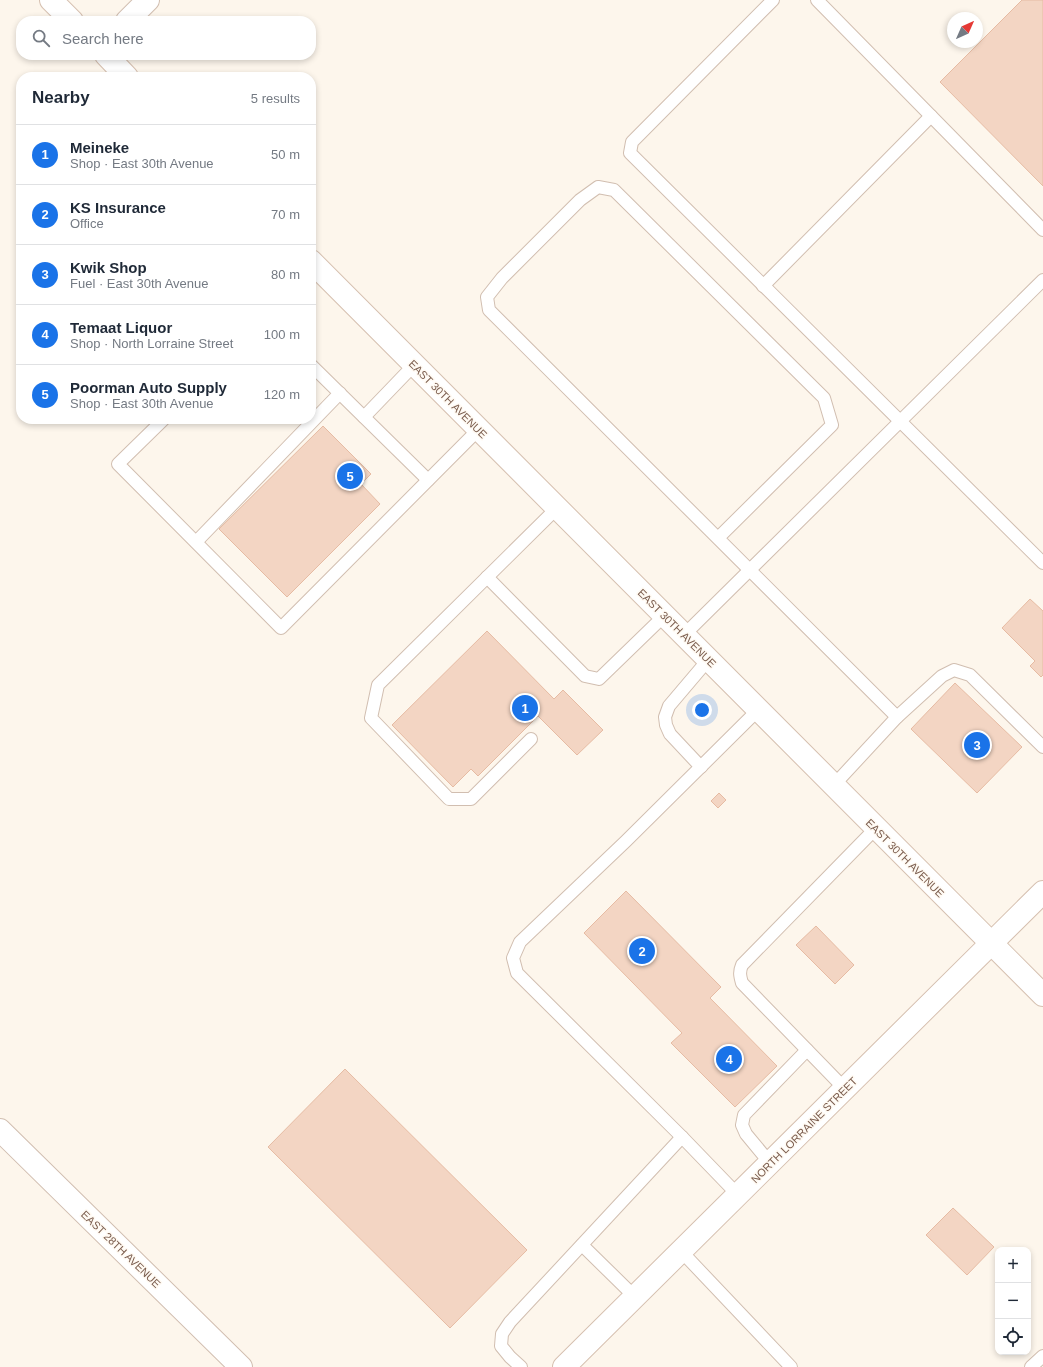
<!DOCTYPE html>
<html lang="en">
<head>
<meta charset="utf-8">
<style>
  body { margin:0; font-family:Arial,sans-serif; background:#f6f6f7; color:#1f2937 }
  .controls { position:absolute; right:12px; bottom:12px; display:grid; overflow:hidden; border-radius:8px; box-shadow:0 2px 6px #0003 }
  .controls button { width:36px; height:36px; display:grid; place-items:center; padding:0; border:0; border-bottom:1px solid #e0e1e3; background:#fff; color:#1f2937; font:20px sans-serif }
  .compass { position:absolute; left:947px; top:12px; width:36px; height:36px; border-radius:50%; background:#fff; box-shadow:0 2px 6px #0003; rotate:45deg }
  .you { position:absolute; left:702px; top:710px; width:14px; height:14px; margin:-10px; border:3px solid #fff; border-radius:50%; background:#1a73e8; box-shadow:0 0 0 6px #1a73e833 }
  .badge { display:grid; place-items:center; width:26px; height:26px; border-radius:50%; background:#1a73e8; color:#fff; font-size:13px; font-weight:700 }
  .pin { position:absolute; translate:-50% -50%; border:2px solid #fff; box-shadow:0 1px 4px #0006 }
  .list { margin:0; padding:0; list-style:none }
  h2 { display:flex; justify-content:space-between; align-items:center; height:52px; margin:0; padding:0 16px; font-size:17px }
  h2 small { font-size:13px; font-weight:400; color:#747a83 }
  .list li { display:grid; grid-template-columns:26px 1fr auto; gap:12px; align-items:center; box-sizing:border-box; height:60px; padding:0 16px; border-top:1px solid #e0e1e3 }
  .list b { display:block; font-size:15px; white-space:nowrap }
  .list p { margin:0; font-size:13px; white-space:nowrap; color:#747a83 }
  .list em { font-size:13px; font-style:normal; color:#747a83 }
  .icon { flex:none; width:22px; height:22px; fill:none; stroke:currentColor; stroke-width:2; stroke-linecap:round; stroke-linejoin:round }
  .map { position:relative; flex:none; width:1043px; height:1367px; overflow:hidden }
  .search { position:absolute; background:#fff; box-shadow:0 2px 6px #0003; left:16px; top:16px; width:300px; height:44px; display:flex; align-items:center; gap:10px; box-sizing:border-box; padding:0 14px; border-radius:16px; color:#747a83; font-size:15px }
  .panel { position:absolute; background:#fff; box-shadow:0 2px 6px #0003; left:16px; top:72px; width:300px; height:352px; border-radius:16px }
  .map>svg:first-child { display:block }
  .building { fill:#f3d5c3; stroke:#e6bba3 }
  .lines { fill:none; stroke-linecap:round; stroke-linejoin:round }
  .lane-casing { stroke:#d1beb0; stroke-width:14 }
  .street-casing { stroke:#d1beb0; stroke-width:24 }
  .secondary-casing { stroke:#d6c0b0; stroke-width:24 }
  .lane { stroke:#fff; stroke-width:12 }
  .street { stroke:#fff; stroke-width:22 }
  .secondary { stroke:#fff; stroke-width:22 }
  .labels { text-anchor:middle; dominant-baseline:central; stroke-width:3; stroke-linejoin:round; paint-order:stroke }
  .street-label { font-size:11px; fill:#7a5c4d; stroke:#fffaf3 }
</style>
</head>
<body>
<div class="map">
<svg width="1043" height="1367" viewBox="0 0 1043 1367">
  <rect width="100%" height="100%" fill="#fdf6ec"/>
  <g class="building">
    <path d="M1022 0H1043V186L940 82Z"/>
    <path d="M323 426 371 474 361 484 380 504 287 597 219 529Z"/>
    <path d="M1030 599 1043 611V675L1041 677 1030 666 1035 661 1002 628Z"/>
    <path d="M487 631 554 699 563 690 603 730 577 755 538 716 478 776 471 769 453 787 392 725Z"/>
    <path d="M955 683 1022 747 977 793 911 729Z"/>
    <path d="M719 793 726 800 718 808 711 801Z"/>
    <path d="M626 891 721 987 710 998 777 1066 735 1107 671 1043 682 1033 584 933Z"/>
    <path d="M816 926 854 965 835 984 796 945Z"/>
    <path d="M345 1069 527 1250 450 1328 268 1147Z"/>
    <path d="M953 1208 994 1247 967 1275 926 1235Z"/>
  </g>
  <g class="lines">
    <defs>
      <g id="lane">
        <path d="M773 0 632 142 630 153 1043 563"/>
        <path d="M817 0 1043 230"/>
        <path d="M763 286 931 116"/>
        <path d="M311 365 428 480"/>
        <path d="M364 417 414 365"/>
        <path d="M164 419 118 464 281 628 479 429"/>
        <path d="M718 538 832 425 824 398 614 190 598 187 580 200 502 278 487 297 489 310 897 717 834 785"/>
        <path d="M196 542 340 393"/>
        <path d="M487 577 585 676 599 679 664 616"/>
        <path d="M684 635 1043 280"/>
        <path d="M897 717 942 676 954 670 970 675 1043 747"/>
        <path d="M531 739 471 799H449L371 718 378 685 557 508"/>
        <path d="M701 767 670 734 666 725 665 717 669 706 708 660"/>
        <path d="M845 1089 742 983C740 976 739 972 742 965L876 828"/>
        <path d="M770 1163 746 1134 742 1125 744 1115 807 1050"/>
        <path d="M738 1195 682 1137 526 982 517 973 513 958 520 942 626 841 758 710"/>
        <path d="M582 1245 635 1297"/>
        <path d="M681 1251 791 1367"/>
        <path d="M521 1367 510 1357 501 1346 502 1334 510 1322 682 1137"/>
        <path d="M1031 1367 1043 1356"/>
      </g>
      <g id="street">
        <path d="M127 21 148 0"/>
        <path d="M0 1130 241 1367"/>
      </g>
      <g id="secondary">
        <path d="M51 0 72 21"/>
        <path d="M106 55 127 77"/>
        <path d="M311 261 1043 995"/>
        <path d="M564 1367 1043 892"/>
      </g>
    </defs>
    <use href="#lane" class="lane-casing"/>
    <use href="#street" class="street-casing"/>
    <use href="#secondary" class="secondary-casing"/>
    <use href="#lane" class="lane"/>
    <use href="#street" class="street"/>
    <use href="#secondary" class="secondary"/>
  </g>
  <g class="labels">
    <g class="street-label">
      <text transform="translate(448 399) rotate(45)">EAST 30TH AVENUE</text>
      <text transform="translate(677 628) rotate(45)">EAST 30TH AVENUE</text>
      <text transform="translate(905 858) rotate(45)">EAST 30TH AVENUE</text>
      <text transform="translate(804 1130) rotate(-45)">NORTH LORRAINE STREET</text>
      <text transform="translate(121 1249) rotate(44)">EAST 28TH AVENUE</text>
    </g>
  </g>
</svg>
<div class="controls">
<button>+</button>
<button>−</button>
<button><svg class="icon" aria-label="locate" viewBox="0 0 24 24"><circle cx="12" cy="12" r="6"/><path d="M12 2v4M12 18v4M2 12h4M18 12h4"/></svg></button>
</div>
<svg class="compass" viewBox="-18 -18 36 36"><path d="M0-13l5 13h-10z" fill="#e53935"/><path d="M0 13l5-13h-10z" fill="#747a83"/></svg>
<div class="you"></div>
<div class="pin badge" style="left:525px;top:708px">1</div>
<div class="pin badge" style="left:642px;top:951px">2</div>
<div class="pin badge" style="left:977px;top:745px">3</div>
<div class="pin badge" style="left:729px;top:1059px">4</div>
<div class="pin badge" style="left:350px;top:476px">5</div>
<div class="search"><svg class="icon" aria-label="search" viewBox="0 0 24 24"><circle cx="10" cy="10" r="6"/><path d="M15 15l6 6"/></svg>Search here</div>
<section class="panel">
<h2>Nearby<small>5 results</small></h2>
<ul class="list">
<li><span class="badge">1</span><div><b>Meineke</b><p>Shop · East 30th Avenue</p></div><em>50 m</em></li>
<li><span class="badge">2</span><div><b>KS Insurance</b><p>Office</p></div><em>70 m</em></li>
<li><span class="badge">3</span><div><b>Kwik Shop</b><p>Fuel · East 30th Avenue</p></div><em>80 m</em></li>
<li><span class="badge">4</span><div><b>Temaat Liquor</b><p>Shop · North Lorraine Street</p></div><em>100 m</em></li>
<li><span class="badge">5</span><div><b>Poorman Auto Supply</b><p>Shop · East 30th Avenue</p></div><em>120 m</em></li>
</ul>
</section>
</div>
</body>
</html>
